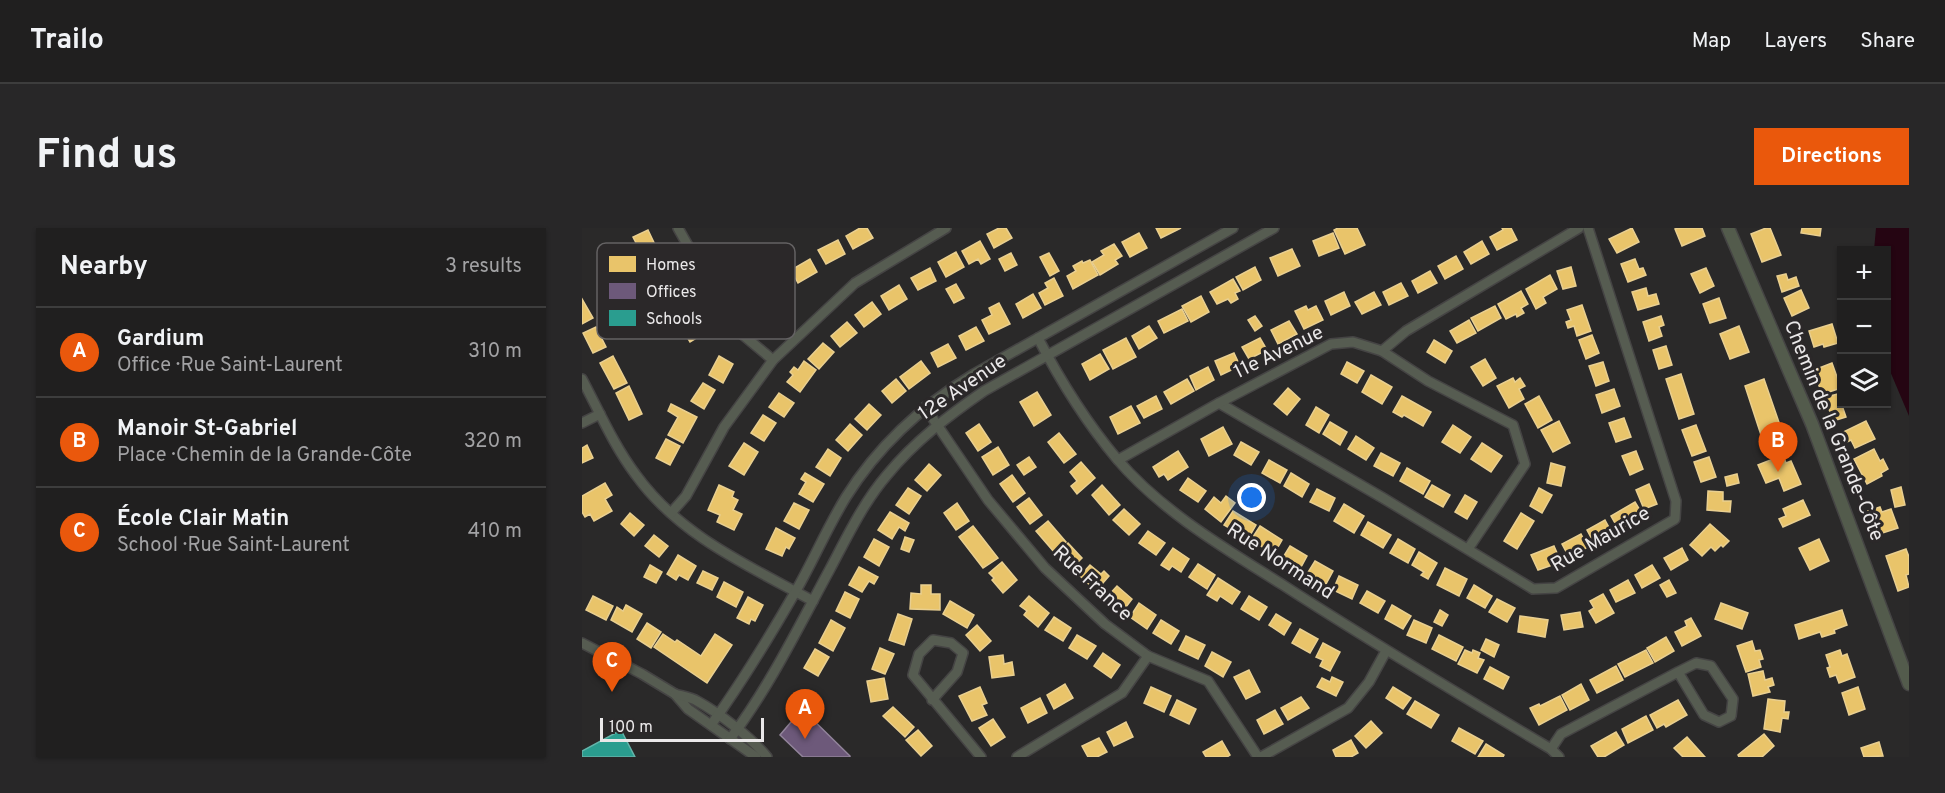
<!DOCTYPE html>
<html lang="en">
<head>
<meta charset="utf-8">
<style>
  body { margin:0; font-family:Overpass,sans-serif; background:#282728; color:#f1f3f6 }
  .controls { position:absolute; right:18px; top:18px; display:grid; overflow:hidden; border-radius:0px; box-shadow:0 2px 4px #0004 }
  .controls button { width:54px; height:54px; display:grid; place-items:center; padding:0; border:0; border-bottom:2px solid #3d3d3d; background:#201f1f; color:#f1f3f6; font:30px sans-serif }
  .scale { position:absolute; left:18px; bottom:15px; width:164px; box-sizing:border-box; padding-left:6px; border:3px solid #eae8e9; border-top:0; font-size:16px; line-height:21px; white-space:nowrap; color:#eae8e9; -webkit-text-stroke:4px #2b2829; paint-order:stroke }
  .you { position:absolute; left:670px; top:270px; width:21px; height:21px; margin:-15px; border:4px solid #fff; border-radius:50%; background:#1a73e8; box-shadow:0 0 0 9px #1a73e833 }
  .badge { display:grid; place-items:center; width:39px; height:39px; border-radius:50%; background:#ea580c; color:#fff; font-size:20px; font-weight:700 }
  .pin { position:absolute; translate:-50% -50px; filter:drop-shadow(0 2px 3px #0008) }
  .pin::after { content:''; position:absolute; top:32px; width:21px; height:18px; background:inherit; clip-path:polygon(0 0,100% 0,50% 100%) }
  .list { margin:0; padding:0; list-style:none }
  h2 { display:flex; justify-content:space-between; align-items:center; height:78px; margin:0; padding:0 24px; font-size:26px }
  h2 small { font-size:20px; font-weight:400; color:#a2a2a4 }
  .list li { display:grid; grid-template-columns:39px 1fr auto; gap:18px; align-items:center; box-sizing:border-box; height:90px; padding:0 24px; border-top:2px solid #3d3d3d }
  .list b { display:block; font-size:22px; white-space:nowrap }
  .list p { margin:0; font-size:20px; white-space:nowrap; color:#a2a2a4 }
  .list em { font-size:20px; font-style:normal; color:#a2a2a4 }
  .icon { flex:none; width:33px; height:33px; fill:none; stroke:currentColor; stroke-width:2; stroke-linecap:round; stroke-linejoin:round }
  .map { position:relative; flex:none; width:1327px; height:529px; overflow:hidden; border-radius:0px }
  header { display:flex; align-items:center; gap:36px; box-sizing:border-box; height:84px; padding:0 30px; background:#201f1f; border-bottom:2px solid #3d3d3d }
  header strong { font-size:28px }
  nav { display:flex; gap:33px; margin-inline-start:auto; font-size:21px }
  .intro { display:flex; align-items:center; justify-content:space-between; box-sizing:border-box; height:144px; padding:0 36px }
  h1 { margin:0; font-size:42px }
  .button { padding:15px 27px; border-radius:0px; background:#ea580c; color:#fff; font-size:21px; font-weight:700 }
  main { display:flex; gap:36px; padding:0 36px }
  aside { flex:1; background:#201f1f; border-radius:0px; box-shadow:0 2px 4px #0004 }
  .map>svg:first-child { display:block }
  .water { fill:#250512 }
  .homes { fill:#e9c46a; stroke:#e9cf90; stroke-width:1.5 }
  .offices { fill:#6d597a; stroke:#92849b; stroke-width:1.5 }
  .schools { fill:#2a9d8f; stroke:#64b4aa; stroke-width:1.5 }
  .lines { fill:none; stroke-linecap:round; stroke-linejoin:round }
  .street-casing { stroke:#454444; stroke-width:12 }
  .secondary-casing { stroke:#454444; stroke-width:15 }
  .street { stroke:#565c51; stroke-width:9 }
  .secondary { stroke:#535b4c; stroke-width:12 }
  .labels { text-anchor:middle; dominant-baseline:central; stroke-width:6; stroke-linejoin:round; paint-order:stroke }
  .street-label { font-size:20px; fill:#eae8e9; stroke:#2b2829 }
  .key { fill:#2b2829; stroke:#646263; stroke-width:1.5 }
  .key-label { font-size:16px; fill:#eae8e9 }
</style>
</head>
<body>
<header>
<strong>Trailo</strong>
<nav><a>Map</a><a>Layers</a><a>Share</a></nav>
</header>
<div class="intro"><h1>Find us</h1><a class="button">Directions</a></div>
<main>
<aside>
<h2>Nearby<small>3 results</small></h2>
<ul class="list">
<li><span class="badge">A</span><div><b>Gardium</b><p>Office · Rue Saint-Laurent</p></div><em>310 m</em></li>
<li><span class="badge">B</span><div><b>Manoir St-Gabriel</b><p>Place · Chemin de la Grande-Côte</p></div><em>320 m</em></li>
<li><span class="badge">C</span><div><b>École Clair Matin</b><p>School · Rue Saint-Laurent</p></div><em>410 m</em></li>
</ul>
</aside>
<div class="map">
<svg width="1327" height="529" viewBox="0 0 1327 529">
  <rect width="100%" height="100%" fill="#2a2929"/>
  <path class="water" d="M1294 0H1327V188L1305 136 1304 22H1292Z"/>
  <g class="homes">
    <path d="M278 0H285L291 10 271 21 264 8Z"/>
    <path d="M417 0H424L430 10 412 20 405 6Z"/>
    <path d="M574 0H599L579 10Z"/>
    <path d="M756 0H775L783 17 763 26 752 2Z"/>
    <path d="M920 0H929L935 12 915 22 908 9 921 2Z"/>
    <path d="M1050 0 1057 14 1035 25 1027 11Z"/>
    <path d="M1096 0H1120L1123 8 1100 18 1093 1Z"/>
    <path d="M1184 0H1188L1199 27 1180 34 1169 6Z"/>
    <path d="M1220 0H1239L1238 8 1219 5Z"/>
    <path d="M66 2 75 21 61 28 51 9Z"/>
    <path d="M557 5 565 20 548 29 540 14Z"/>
    <path d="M751 5 757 20 737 28 731 13Z"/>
    <path d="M256 12 263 26 244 36 236 22Z"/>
    <path d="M398 13 408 31 399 36 396 31 387 36 380 23Z"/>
    <path d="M900 13 907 26 889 36 882 24Z"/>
    <path d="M532 16 540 28 533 32 536 36 518 47 510 34 522 27 519 23Z"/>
    <path d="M710 21 718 38 696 48 688 30Z"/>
    <path d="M374 24 382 39 364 49 356 34Z"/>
    <path d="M429 25 435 37 423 43 417 31Z"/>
    <path d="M467 25 477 43 468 48 458 29Z"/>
    <path d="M874 28 881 41 863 51 856 38Z"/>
    <path d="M228 31 235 44 216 55 209 42Z"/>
    <path d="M1053 31 1057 41 1061 40 1064 47 1046 54 1039 36Z"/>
    <path d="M508 32 516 47 491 61 485 48 494 43 491 38 500 33 501 35Z"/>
    <path d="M673 39 679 52 661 62 654 49Z"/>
    <path d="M989 39 994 58 981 61 975 43Z"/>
    <path d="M348 40 354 53 336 62 329 50Z"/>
    <path d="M1124 40 1132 58 1118 65 1109 46Z"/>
    <path d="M848 43 855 55 836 65 830 53Z"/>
    <path d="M1204 46 1206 52 1214 49 1217 58 1200 64 1195 48Z"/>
    <path d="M968 47 975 61 961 69 964 75 954 81 944 61Z"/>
    <path d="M472 50 481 68 463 77 457 65 466 60 463 55Z"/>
    <path d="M651 51 658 63 653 65 656 71 649 75 646 71 635 76 628 64Z"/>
    <path d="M819 55 826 68 807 77 801 64Z"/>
    <path d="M374 56 382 70 372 75 364 61Z"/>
    <path d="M317 57 325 71 307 82 299 68Z"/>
    <path d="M1064 60 1066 68 1074 66 1077 76 1056 82 1050 64Z"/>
    <path d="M1219 62 1227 80 1210 88 1202 70Z"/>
    <path d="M939 63 946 76 939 80 942 85 935 89 934 86 924 91 916 76Z"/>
    <path d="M762 64 768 78 749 87 743 73Z"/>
    <path d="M792 64 799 77 780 86 773 74Z"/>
    <path d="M451 66 459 80 441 90 434 76Z"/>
    <path d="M619 68 627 84 609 94 600 78Z"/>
    <path d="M1137 70 1144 90 1128 95 1121 76Z"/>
    <path d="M0 71 11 90 0 96Z"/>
    <path d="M290 74 299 86 282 99 273 87Z"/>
    <path d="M417 75 428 96 407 106 400 92 410 87 407 80Z"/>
    <path d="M1000 77 1009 103 995 108 992 98 986 100 984 94 989 92 985 82Z"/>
    <path d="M724 78 726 82 734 78 741 92 722 101 713 83Z"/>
    <path d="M913 78 919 90 896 103 889 90Z"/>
    <path d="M600 81 606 93 582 105 576 93Z"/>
    <path d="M107 82 121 106 108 114 94 90Z"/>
    <path d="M673 88 680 98 673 103 666 92Z"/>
    <path d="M1079 88 1082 97 1077 99 1080 108 1067 113 1061 94Z"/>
    <path d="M887 92 894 105 875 115 868 103Z"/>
    <path d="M707 93 715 106 696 116 689 102Z"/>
    <path d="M265 94 275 105 258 119 249 108Z"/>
    <path d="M1250 96 1256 115 1242 119 1241 116 1232 119 1227 103Z"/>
    <path d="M567 98 575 110 557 121 550 108Z"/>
    <path d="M1157 98 1167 124 1148 131 1138 106Z"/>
    <path d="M14 99 24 119 11 125 1 105Z"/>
    <path d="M394 99 402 113 384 122 377 108Z"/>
    <path d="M1010 107 1017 125 1004 131 997 112Z"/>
    <path d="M544 110 554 129 531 141 521 122Z"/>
    <path d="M678 110 685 122 667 131 660 119Z"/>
    <path d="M852 112 870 123 863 135 845 124Z"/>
    <path d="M241 115 252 124 237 141 226 131Z"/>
    <path d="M366 116 374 130 356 139 349 125Z"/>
    <path d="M1084 118 1090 137 1077 141 1071 122Z"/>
    <path d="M652 125 658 138 639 147 633 133Z"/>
    <path d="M518 126 527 141 508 152 500 136Z"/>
    <path d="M31 128 45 155 32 161 18 135Z"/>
    <path d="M137 128 151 136 141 155 127 147Z"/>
    <path d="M903 131 914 150 901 158 889 139Z"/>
    <path d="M222 133 234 142 218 164 205 154 211 147 208 144 212 139 216 142Z"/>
    <path d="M339 133 348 145 327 161 318 149Z"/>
    <path d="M765 134 782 143 775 155 759 146Z"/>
    <path d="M1021 134 1027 153 1014 158 1007 138Z"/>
    <path d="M1250 135 1259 160 1247 164 1248 168 1256 166 1264 189 1251 193 1242 166 1240 167 1232 142Z"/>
    <path d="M626 139 632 152 614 162 608 148Z"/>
    <path d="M1099 146 1112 186 1097 191 1084 151Z"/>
    <path d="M789 147 810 159 800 176 780 164Z"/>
    <path d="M931 150 933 154 938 150 943 158 937 161 942 171 927 180 915 158Z"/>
    <path d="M314 151 324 163 310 175 300 163Z"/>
    <path d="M605 151 612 163 589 176 582 164Z"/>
    <path d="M1182 151 1200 203 1180 210 1163 158Z"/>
    <path d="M121 155 133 162 122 181 109 173Z"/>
    <path d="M47 158 60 186 47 192 34 165Z"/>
    <path d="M706 160 718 171 705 187 692 176Z"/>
    <path d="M1032 161 1038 178 1020 185 1014 167Z"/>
    <path d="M455 164 469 187 452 198 438 174Z"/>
    <path d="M197 165 212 175 202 189 187 179Z"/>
    <path d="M574 168 580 181 562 190 555 178Z"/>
    <path d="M820 168 849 184 841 198 822 187 820 189 811 184Z"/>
    <path d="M957 168 970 192 956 200 943 176Z"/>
    <path d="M89 176 115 189 101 215 86 207 96 189 86 183Z"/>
    <path d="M287 176 299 187 285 202 273 191Z"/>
    <path d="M549 178 558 195 536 206 528 189Z"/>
    <path d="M734 179 747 187 737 205 724 197Z"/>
    <path d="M181 187 194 195 182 213 169 205Z"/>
    <path d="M1042 190 1049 209 1034 214 1027 195Z"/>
    <path d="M977 193 988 215 971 224 959 202Z"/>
    <path d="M1284 193 1293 211 1273 220 1269 212 1259 217 1255 207Z"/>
    <path d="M748 194 765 204 758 217 741 206Z"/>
    <path d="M268 196 280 207 266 223 254 212Z"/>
    <path d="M397 196 409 214 396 223 384 205Z"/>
    <path d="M871 197 889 209 878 225 860 214Z"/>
    <path d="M1114 197 1124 223 1110 228 1100 202Z"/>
    <path d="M641 199 650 216 627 228 619 211Z"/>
    <path d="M477 205 494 226 482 235 466 214Z"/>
    <path d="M774 208 792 220 784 232 766 221Z"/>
    <path d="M84 211 98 218 88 237 74 230Z"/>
    <path d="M659 214 677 224 669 237 652 227Z"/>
    <path d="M162 215 176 224 162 247 147 238Z"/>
    <path d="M900 215 920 228 909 244 889 231Z"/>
    <path d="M5 217 11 230 0 235V220Z"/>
    <path d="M416 219 427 237 411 247 400 229Z"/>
    <path d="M246 221 259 230 248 248 234 239Z"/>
    <path d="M1292 221 1298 233 1301 231 1306 241 1299 245 1300 248 1285 256 1272 231Z"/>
    <path d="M596 223 606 239 586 252 582 246 577 249 571 239Z"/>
    <path d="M1054 223 1061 241 1048 247 1040 228Z"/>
    <path d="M799 225 818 235 811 248 792 238Z"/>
    <path d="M1201 227 1204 235 1209 233 1219 256 1202 263 1197 250 1184 255 1176 237Z"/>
    <path d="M447 229 454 239 442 247 435 237Z"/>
    <path d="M1127 229 1134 249 1119 254 1112 234Z"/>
    <path d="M687 232 705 242 698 255 680 245Z"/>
    <path d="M499 234 513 250 495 266 489 258 495 253 488 244Z"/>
    <path d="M969 235 983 239 979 258 965 255Z"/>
    <path d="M347 236 359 247 345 263 333 252Z"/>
    <path d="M825 240 848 253 841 266 818 253Z"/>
    <path d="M223 245 242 256 231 274 217 266 224 254 219 251Z"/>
    <path d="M709 245 727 256 720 269 702 258Z"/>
    <path d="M1155 246 1157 255 1145 258 1143 249Z"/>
    <path d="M430 247 443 265 431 274 418 256Z"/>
    <path d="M606 250 624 263 616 274 598 262Z"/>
    <path d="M23 255 30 267 23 271 30 283 12 293 8 286 3 289 0 284V268Z"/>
    <path d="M1067 256 1075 276 1062 281 1054 262Z"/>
    <path d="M137 257 152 264 150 269 156 272 151 282 160 286 152 302 135 294 138 287 126 282Z"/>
    <path d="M520 257 538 277 527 287 510 267Z"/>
    <path d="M850 257 868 267 861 279 843 269Z"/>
    <path d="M1319 259 1323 277 1313 279 1309 262Z"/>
    <path d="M326 260 339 268 327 286 314 277Z"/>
    <path d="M957 260 970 267 960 285 948 278Z"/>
    <path d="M735 261 753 270 747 283 728 274Z"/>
    <path d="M1126 263 1141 264V273H1149L1148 284 1125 282Z"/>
    <path d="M883 267 895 274 885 291 873 284Z"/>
    <path d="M644 268 653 275 639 294 623 281 632 269 639 275Z"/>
    <path d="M447 270 460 287 448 296 435 279Z"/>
    <path d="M1221 272 1228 287 1201 299 1197 291 1204 288 1201 281Z"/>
    <path d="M1053 274 1061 287 1037 302 1029 288Z"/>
    <path d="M212 275 227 282 217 301 202 293Z"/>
    <path d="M375 275 387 293 374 302 362 285Z"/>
    <path d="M762 276 782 288 772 305 752 293Z"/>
    <path d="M1298 279 1300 284 1309 281 1316 300 1294 307 1286 283Z"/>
    <path d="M542 281 558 296 547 307 531 292Z"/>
    <path d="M651 283 674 297 666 311 642 297Z"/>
    <path d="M308 284 327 295 323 303 317 299 310 311 296 302Z"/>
    <path d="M48 285 62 297 52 308 39 296Z"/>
    <path d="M939 285 952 293 935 321 922 313Z"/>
    <path d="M1023 292 1030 305 1012 315 1005 302Z"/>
    <path d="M466 293 484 314 472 324 454 303Z"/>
    <path d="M786 294 809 307 801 320 779 307Z"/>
    <path d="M1128 296 1147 313 1141 319 1139 317 1133 323 1129 319 1120 328 1108 317Z"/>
    <path d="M391 298 416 330 401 340 377 309Z"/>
    <path d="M678 298 700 312 692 326 669 312Z"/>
    <path d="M194 300 213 310 207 321 204 319 200 328 184 321Z"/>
    <path d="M566 303 583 315 574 327 557 315Z"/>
    <path d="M999 306 1006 319 987 329 980 316Z"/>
    <path d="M72 307 86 318 77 329 63 318Z"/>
    <path d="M323 309 332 312 327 324 319 321Z"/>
    <path d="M292 311 307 319 297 338 282 329Z"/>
    <path d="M816 311 833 321 826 335 808 325Z"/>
    <path d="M1237 311 1247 333 1228 342 1217 320Z"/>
    <path d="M486 315 500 330 489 341 475 326Z"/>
    <path d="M708 318 725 328 718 341 700 331Z"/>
    <path d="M972 318 979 334 956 342 949 327Z"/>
    <path d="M591 320 607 331 599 344 590 338 587 342 579 337Z"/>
    <path d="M1100 320 1106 332 1089 342 1082 330Z"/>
    <path d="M1324 321 1327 329V346L1324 347 1327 359 1316 363 1304 328Z"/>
    <path d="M837 324 855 335 846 351 839 347 842 344 830 337Z"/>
    <path d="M96 327 114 338 106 352 97 347 94 352 85 346Z"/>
    <path d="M733 333 751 343 744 356 725 346Z"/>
    <path d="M420 334 435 352 421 365 410 352 412 350 407 345Z"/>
    <path d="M616 336 633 347 625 361 607 349Z"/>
    <path d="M68 337 80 344 74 355 62 349Z"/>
    <path d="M508 337 519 346 522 343 527 348 514 363 498 348Z"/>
    <path d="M1070 337 1078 350 1060 360 1053 347Z"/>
    <path d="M277 339 296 349 292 356 287 353 280 364 267 357Z"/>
    <path d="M863 340 885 351 877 368 855 357Z"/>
    <path d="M121 343 136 350 130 362 115 355Z"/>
    <path d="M757 348 776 357 770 371 751 362Z"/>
    <path d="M636 350 658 364 650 376 638 368 635 373 625 367Z"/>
    <path d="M1046 352 1053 365 1034 374 1028 362Z"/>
    <path d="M1087 352 1094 365 1085 369 1078 357Z"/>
    <path d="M142 354 161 364 154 379 135 369Z"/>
    <path d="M339 357H349V366H358V382L328 381 329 365 339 366Z"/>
    <path d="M892 357 910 368 903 380 885 370Z"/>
    <path d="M535 358 550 371 541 383 525 369Z"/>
    <path d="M785 363 803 373 796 385 778 375Z"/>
    <path d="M263 364 277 371 268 390 254 383Z"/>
    <path d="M1021 366 1032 385 1014 395 1007 383 1012 380 1008 373Z"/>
    <path d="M11 368 31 378 24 392 4 382Z"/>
    <path d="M447 368 467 385 456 399 442 387 445 383 438 378Z"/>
    <path d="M667 368 685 379 677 392 659 381Z"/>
    <path d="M166 369 181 377 173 393 169 391 167 396 155 390Z"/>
    <path d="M915 371 933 380 925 394 907 384Z"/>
    <path d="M368 373 392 387 385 400 361 386Z"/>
    <path d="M557 375 574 387 565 401 548 389Z"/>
    <path d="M1139 375 1166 385 1160 401 1133 391Z"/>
    <path d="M44 377 60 386 50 404 29 392 35 379 41 383Z"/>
    <path d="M810 377 829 388 821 401 803 391Z"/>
    <path d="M858 382 866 387 860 398 852 394Z"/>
    <path d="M1260 382 1265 397 1252 402 1253 405 1240 409 1238 404 1217 411 1213 397Z"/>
    <path d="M998 384 1001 399 982 402 979 387Z"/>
    <path d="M316 386 330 391 322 417 307 412Z"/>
    <path d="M694 386 709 395 702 407 687 397Z"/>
    <path d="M938 388 966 392 963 409 936 404Z"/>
    <path d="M472 389 489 400 481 413 463 402Z"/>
    <path d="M1109 390 1119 408 1100 418 1093 404 1105 398 1103 393Z"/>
    <path d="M249 392 263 400 251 423 237 415Z"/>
    <path d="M579 392 597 403 589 416 571 405Z"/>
    <path d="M832 392 850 400 844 415 825 407Z"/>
    <path d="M65 395 79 404 69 420 55 411Z"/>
    <path d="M395 397 409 413 398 423 384 407Z"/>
    <path d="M718 401 736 411 728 425 710 415Z"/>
    <path d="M81 406 93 414 95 412 119 428 133 406 150 417 125 455 72 419Z"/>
    <path d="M495 407 514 418 505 431 487 420Z"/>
    <path d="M857 407 881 419 874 433 850 421Z"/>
    <path d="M604 408 623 417 616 431 597 422Z"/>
    <path d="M1084 409 1092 423 1073 434 1065 420Z"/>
    <path d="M904 411 917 417 912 429 899 422Z"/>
    <path d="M1170 413 1173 423 1178 422 1181 431 1177 432 1179 439 1164 444 1155 418Z"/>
    <path d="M741 415 758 424 748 443 738 438 741 432 734 429Z"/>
    <path d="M298 420 312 426 303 446 290 441Z"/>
    <path d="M233 421 247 429 236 448 222 440Z"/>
    <path d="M883 422 890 425 891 422 898 425 896 430 902 432 895 445 876 436Z"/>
    <path d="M1064 422 1071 435 1043 449 1036 436Z"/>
    <path d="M1258 422 1260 428 1265 426 1273 449 1257 455 1254 447 1248 449 1245 440 1248 439 1244 427Z"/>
    <path d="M630 424 649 434 641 449 623 438Z"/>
    <path d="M521 425 538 437 529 450 512 438Z"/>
    <path d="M421 427 422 436 430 434 432 447 410 450 407 429Z"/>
    <path d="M1034 438 1041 452 1015 465 1008 452Z"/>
    <path d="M908 439 927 449 921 461 902 451Z"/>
    <path d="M667 442 678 464 664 471 652 449Z"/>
    <path d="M1181 443 1183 452 1190 450 1192 457 1186 459 1188 464 1171 468 1166 446Z"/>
    <path d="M750 449 761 454 754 468 735 459 740 450 748 454Z"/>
    <path d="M302 450 306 471 289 474 285 453Z"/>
    <path d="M483 456 491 470 472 481 465 467Z"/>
    <path d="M999 456 1007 472 988 482 980 467Z"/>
    <path d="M398 459 405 475 400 477 405 487 390 493 377 468Z"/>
    <path d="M569 459 589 468 582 484 562 475Z"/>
    <path d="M811 459 829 470 821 481 804 470Z"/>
    <path d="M1276 459 1283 481 1267 487 1260 465Z"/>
    <path d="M978 468 985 482 957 497 948 480 957 476 958 478Z"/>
    <path d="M719 469 727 480 706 492 699 480Z"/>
    <path d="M458 470 465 485 446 495 439 480Z"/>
    <path d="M1186 471 1203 473 1202 484H1207L1206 491 1200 490 1198 504 1182 501Z"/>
    <path d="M595 472 614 481 607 496 588 487Z"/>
    <path d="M1096 472 1105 487 1084 499 1082 496 1075 500 1068 487Z"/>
    <path d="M833 473 857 487 849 500 825 486Z"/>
    <path d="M311 479 332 499 323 509 301 488Z"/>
    <path d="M693 482 701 496 682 506 675 492Z"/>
    <path d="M1064 488 1071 502 1046 515 1040 501Z"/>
    <path d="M411 491 423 509 409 518 397 500Z"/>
    <path d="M789 493 800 505 784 520 773 508Z"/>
    <path d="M544 494 551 509 532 518 525 504Z"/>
    <path d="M877 500 901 513 893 526 870 513Z"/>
    <path d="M336 502 350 518 339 528 324 512Z"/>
    <path d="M1034 504 1042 517 1022 529H1016L1009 518Z"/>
    <path d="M1182 506 1192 518 1180 529H1157L1156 527Z"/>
    <path d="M1105 509 1123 529H1101L1092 520Z"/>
    <path d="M517 510 525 524 515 529H506L500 518Z"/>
    <path d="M769 512 776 525 769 529H754L751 522Z"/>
    <path d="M640 513 648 527 645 529H624L621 524Z"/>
    <path d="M1297 514 1301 528 1282 529 1279 520Z"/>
    <path d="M904 516 922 527 921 529H896Z"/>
  </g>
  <path class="offices" d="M220 481 268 528V529H221L198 507Z"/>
  <path class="schools" d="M39 502 53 529H0V523Z"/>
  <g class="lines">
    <defs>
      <g id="street">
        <path d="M96 0 140 78 161 107 191 132"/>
        <path d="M456 110C478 152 504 194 535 231 579 283 644 321 701 357 789 414 878 467 969 521L977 529"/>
        <path d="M800 123 846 153 931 197 943 236 886 321"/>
        <path d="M0 151C17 183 32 218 54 247 98 308 167 338 231 373"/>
        <path d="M637 175 801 270 951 361 974 360 1093 291 1094 273 1006 0"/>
        <path d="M343 179 406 272 463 340 523 396 566 428 626 453 676 529"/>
        <path d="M0 195 18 186"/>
        <path d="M536 232 637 175 749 116 771 114 800 123 824 103 997 0"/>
        <path d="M89 285 104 268 142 199 191 132 273 55 364 0"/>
        <path d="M0 415 60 446 93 466 106 481 174 529"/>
        <path d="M93 466C100 468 109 469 115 473 137 485 170 510 185 529"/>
        <path d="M350 472 375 444 381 425 369 415 351 412 337 426 331 447 399 529"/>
        <path d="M129 497C160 454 188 408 215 361 232 331 246 298 264 269 296 218 341 177 392 146L651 0"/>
        <path d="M148 511C188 458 217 398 248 341 265 309 281 275 305 247 333 213 366 188 402 163L692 0"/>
        <path d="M969 521 979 506 1096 444 1114 435 1129 438 1151 471 1149 488 1137 494 1122 487 1096 444"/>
        <path d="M435 529 540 465 566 428"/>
        <path d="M679 529 766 480 787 454 804 423"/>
      </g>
      <path id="secondary" d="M1146 0 1230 196 1327 456"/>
    </defs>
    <use href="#street" class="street-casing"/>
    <use href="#secondary" class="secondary-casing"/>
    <use href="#street" class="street"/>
    <use href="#secondary" class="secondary"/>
  </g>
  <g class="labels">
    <g class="street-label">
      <text transform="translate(697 125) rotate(-26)">11e Avenue</text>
      <text transform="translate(381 160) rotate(-34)">12e Avenue</text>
      <text transform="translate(1251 203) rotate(68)">Chemin de la Grande-Côte</text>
      <text transform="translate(1019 312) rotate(-30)">Rue Maurice</text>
      <text transform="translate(698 334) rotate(33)">Rue Normand</text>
      <text transform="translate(510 356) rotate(43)">Rue France</text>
    </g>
  </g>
  <rect x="15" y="15" width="198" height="96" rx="9" class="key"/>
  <rect x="27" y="28" width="27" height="16" fill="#e9c46a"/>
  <rect x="27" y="55" width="27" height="16" fill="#6d597a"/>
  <rect x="27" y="82" width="27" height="16" fill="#2a9d8f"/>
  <g class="key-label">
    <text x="64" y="42">Homes</text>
    <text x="64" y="69">Offices</text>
    <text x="64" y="96">Schools</text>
  </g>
</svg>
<div class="controls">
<button>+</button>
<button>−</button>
<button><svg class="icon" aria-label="layers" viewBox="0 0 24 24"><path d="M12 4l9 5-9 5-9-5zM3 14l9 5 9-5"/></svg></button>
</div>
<div class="scale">100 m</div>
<div class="you"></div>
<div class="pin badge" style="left:223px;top:511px">A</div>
<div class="pin badge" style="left:1196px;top:244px">B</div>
<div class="pin badge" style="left:30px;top:464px">C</div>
</div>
</main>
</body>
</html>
